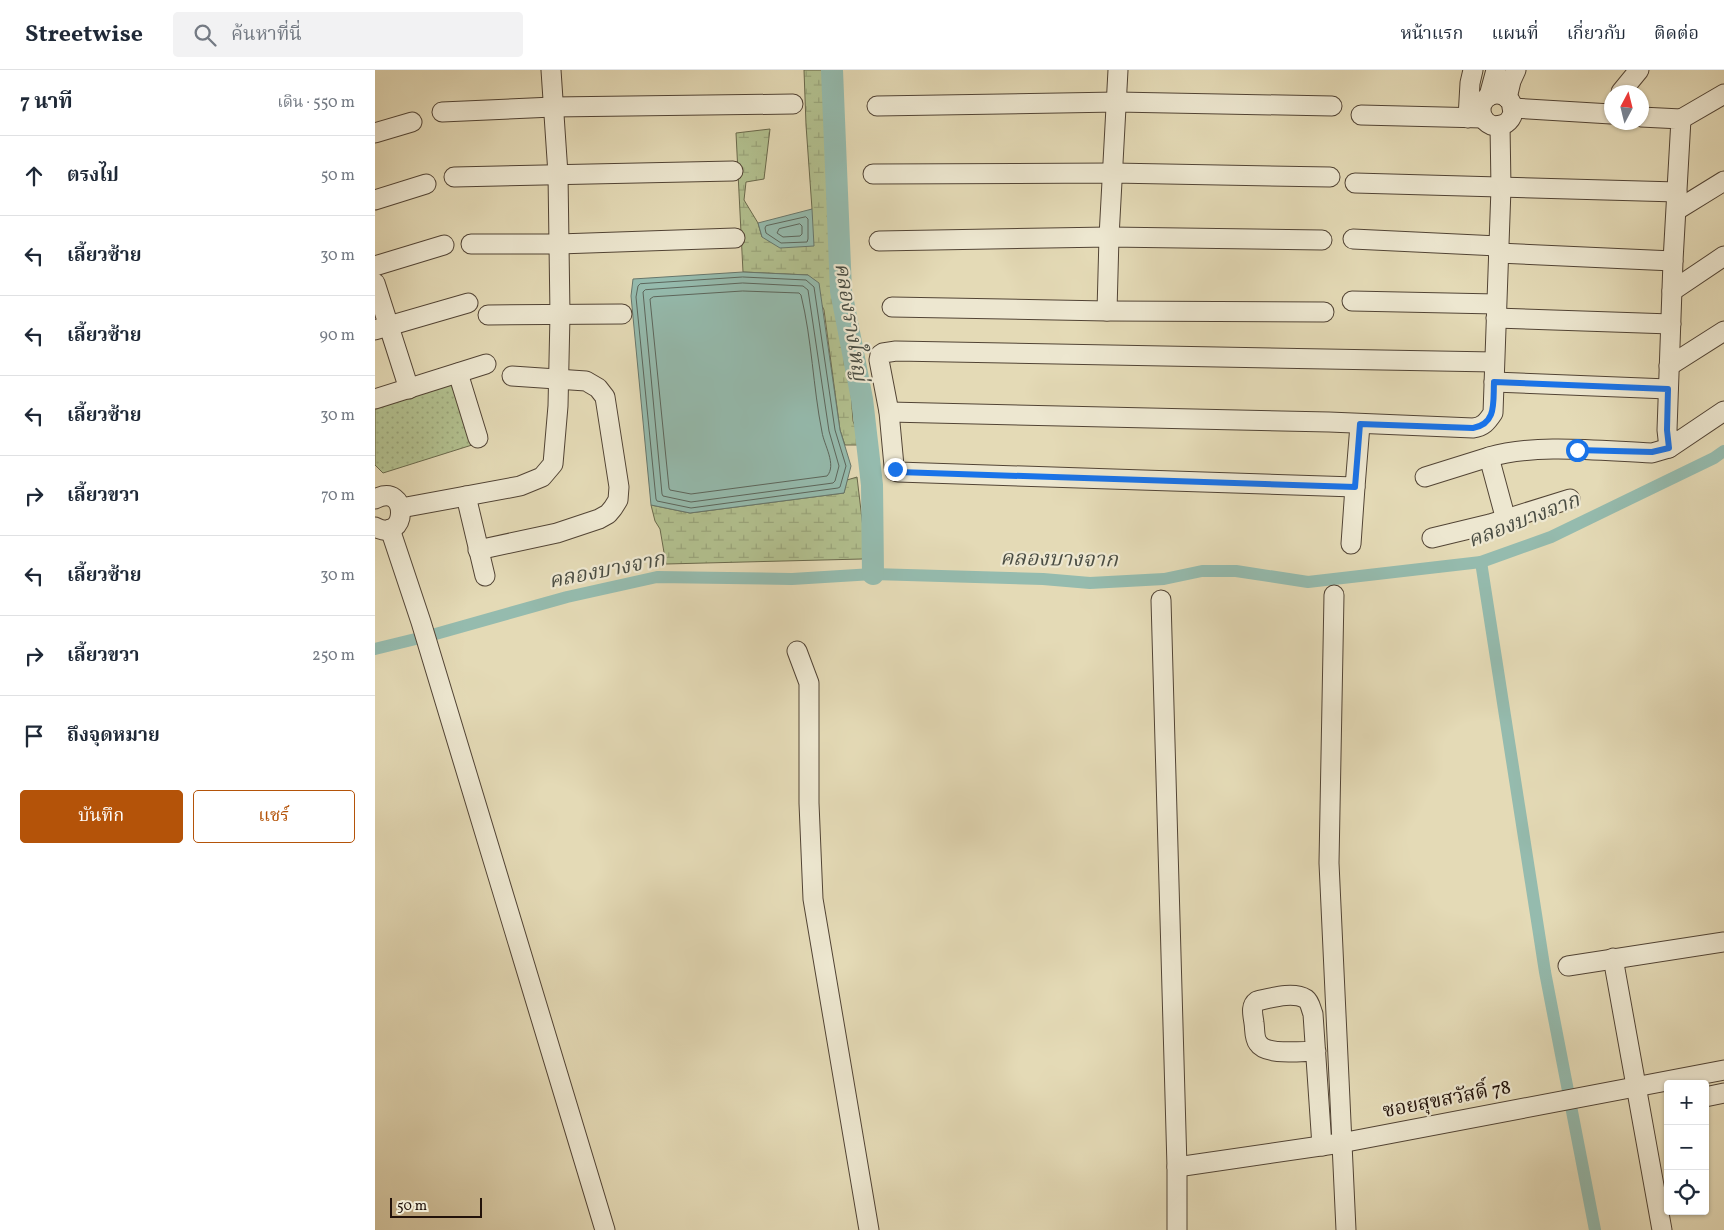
<!DOCTYPE html>
<html lang="th">
<head>
<meta charset="utf-8">
<style>
  body { margin:0; font-family:Vollkorn,"Noto Serif Thai",serif; background:#f2f2f3; color:#1f2937 }
  .controls { position:absolute; right:15px; bottom:15px; display:grid; overflow:hidden; border-radius:5px; box-shadow:0 1px 4px #0004 }
  .controls button { width:45px; height:45px; display:grid; place-items:center; padding:0; border:0; border-bottom:1px solid #e0e1e3; background:#fff; color:#1f2937; font:25px sans-serif }
  .compass { position:absolute; left:1229px; top:15px; width:45px; height:45px; border-radius:50%; background:#fff; box-shadow:0 1px 4px #0004; rotate:7deg }
  .scale { position:absolute; left:15px; bottom:12px; width:92px; box-sizing:border-box; padding-left:5px; border:2px solid #22120a; border-top:0; font-size:14px; line-height:18px; white-space:nowrap; color:#22120a; -webkit-text-stroke:4px #ede7d0; paint-order:stroke }
  .stop { position:absolute; width:15px; height:15px; margin:-11px; border:4px solid #1a73e8; border-radius:50%; background:#fff }
  .stop.end { background:#1a73e8; border-color:#fff; box-shadow:0 1px 5px #0008 }
  .list { margin:0; padding:0; list-style:none }
  h2 { display:flex; justify-content:space-between; align-items:center; height:65px; margin:0; padding:0 20px; font-size:21px }
  h2 small { font-size:16px; font-weight:400; color:#747a83 }
  .list li { display:grid; grid-template-columns:32px 1fr auto; gap:15px; align-items:center; box-sizing:border-box; height:80px; padding:0 20px; border-top:1px solid #e0e1e3 }
  .list b { display:block; font-size:19px; white-space:nowrap }
  .list em { font-size:16px; font-style:normal; color:#747a83 }
  .actions { display:flex; gap:10px; padding:15px 20px }
  .actions a { flex:1; padding:11px 0; border:1px solid #b45309; border-radius:5px; text-align:center; font-size:18px; color:#b45309 }
  .actions .main { background:#b45309; color:#fff }
  .icon { flex:none; width:28px; height:28px; fill:none; stroke:currentColor; stroke-width:2; stroke-linecap:round; stroke-linejoin:round }
  .map { position:relative; flex:none; width:1349px; height:1160px; overflow:hidden }
  header { display:flex; align-items:center; gap:30px; box-sizing:border-box; height:70px; padding:0 25px; background:#fff; border-bottom:1px solid #e0e1e3 }
  header strong { font-size:24px }
  nav { display:flex; gap:28px; margin-inline-start:auto; font-size:18px }
  .search { width:350px; height:45px; background:#f2f2f3; display:flex; align-items:center; gap:12px; box-sizing:border-box; padding:0 18px; border-radius:5px; color:#747a83; font-size:19px }
  main { display:flex }
  aside { flex:1; background:#fff }
  .map>svg:first-child { display:block }
  .wetland { fill:url(#wetland-marsh); stroke:#6a694c }
  .park { fill:url(#park-dots); stroke:#6a694c }
  .water { fill:#95bbae; stroke:#67776c }
  .lines { fill:none; stroke-linecap:round; stroke-linejoin:round }
  .shore { stroke:#5c665c; stroke-width:1 }
  .canal { stroke:#95bbae; stroke-width:12 }
  .river { stroke:#95bbae; stroke-width:22 }
  .minor-casing { stroke:#524435; stroke-width:21 }
  .minor { stroke:#ede7d0; stroke-width:19 }
  .route { stroke:#1a73e8; stroke-width:6 }
  .labels { text-anchor:middle; dominant-baseline:central; stroke-width:4.5; stroke-linejoin:round; paint-order:stroke }
  .street-label { font-size:20px; fill:#22120a; stroke:#ede7d0 }
  .water-label { font-size:21px; font-style:italic; fill:#4a4d43; stroke:#ede7d0 }
</style>
</head>
<body>
<header>
<strong>Streetwise</strong>
<div class="search"><svg class="icon" aria-label="search" viewBox="0 0 24 24"><circle cx="10" cy="10" r="6"/><path d="M15 15l6 6"/></svg>ค้นหาที่นี่</div>
<nav><a>หน้าแรก</a><a>แผนที่</a><a>เกี่ยวกับ</a><a>ติดต่อ</a></nav>
</header>
<main>
<aside>
<h2>7 นาที<small>เดิน · 550 m</small></h2>
<ul class="list">
<li><svg class="icon" aria-label="ahead" viewBox="0 0 24 24"><path d="M12 20V5M6 11l6-6 6 6"/></svg><div><b>ตรงไป</b></div><em>50 m</em></li>
<li><svg class="icon" aria-label="left" viewBox="0 0 24 24"><path d="M17 20v-9H6M10 6l-5 5 5 5"/></svg><div><b>เลี้ยวซ้าย</b></div><em>30 m</em></li>
<li><svg class="icon" aria-label="left" viewBox="0 0 24 24"><path d="M17 20v-9H6M10 6l-5 5 5 5"/></svg><div><b>เลี้ยวซ้าย</b></div><em>90 m</em></li>
<li><svg class="icon" aria-label="left" viewBox="0 0 24 24"><path d="M17 20v-9H6M10 6l-5 5 5 5"/></svg><div><b>เลี้ยวซ้าย</b></div><em>30 m</em></li>
<li><svg class="icon" aria-label="right" viewBox="0 0 24 24"><path d="M7 20v-9h11M14 6l5 5-5 5"/></svg><div><b>เลี้ยวขวา</b></div><em>70 m</em></li>
<li><svg class="icon" aria-label="left" viewBox="0 0 24 24"><path d="M17 20v-9H6M10 6l-5 5 5 5"/></svg><div><b>เลี้ยวซ้าย</b></div><em>30 m</em></li>
<li><svg class="icon" aria-label="right" viewBox="0 0 24 24"><path d="M7 20v-9h11M14 6l5 5-5 5"/></svg><div><b>เลี้ยวขวา</b></div><em>250 m</em></li>
<li><svg class="icon" aria-label="arrive" viewBox="0 0 24 24"><path d="M6 21V4h12l-3 4 3 4H6"/></svg><div><b>ถึงจุดหมาย</b></div></li>
</ul>
<div class="actions"><a class="main">บันทึก</a><a>แชร์</a></div>
</aside>
<div class="map">
<svg width="1349" height="1160" viewBox="0 0 1349 1160">
  <defs>
    <pattern id="wetland-marsh" width="20" height="14" patternUnits="userSpaceOnUse" patternTransform="scale(1.25)"><rect width="20" height="14" fill="#b2c08f"/><path d="M1 5h8M5 5V1M11 12h8M15 12V8" fill="none" stroke="#99a47a"/></pattern>
    <pattern id="park-dots" width="8" height="8" patternUnits="userSpaceOnUse" patternTransform="scale(1.25)"><rect width="8" height="8" fill="#b2c08f"/><path d="M2 2h.1M6 6h.1" fill="none" stroke="#99a47a" stroke-width="1.8" stroke-linecap="round"/></pattern>
  </defs>
  <rect width="100%" height="100%" fill="#e4dab6"/>
  <filter id="stains"><feTurbulence type="fractalNoise" baseFrequency=".004" numOctaves="4"/><feColorMatrix values="0 0 0 0 .2 0 0 0 0 .09 0 0 0 0 .02 0 0 0 .5 -.17"/></filter>
  <radialGradient id="worn" r=".72"><stop offset=".6" stop-color="#630" stop-opacity="0"/><stop offset="1" stop-color="#630" stop-opacity=".3"/></radialGradient>
  <g class="wetland">
    <path d="M429 0H448L453 142 464 244 474 293 478 351 487 375H470L465 360 449 240 433 205 368 202 361 63 395 59 389 109 371 112 369 130 383 153 387 167 437 139 431 55Z"/>
    <path d="M482 407 491 483 487 489 291 494 285 459 280 451 276 435 315 443 469 423 472 410Z"/>
  </g>
  <path class="park" d="M77 312 97 375 8 403 0 395V335Z"/>
  <g class="water">
    <path d="M437 139 439 176 405 178 387 167 383 153Z"/>
    <path d="M368 202 433 205 444 213 465 360 476 396 469 423 315 443 276 435 256 226 258 209Z"/>
  </g>
  <g class="lines">
    <g class="shore">
      <path d="M431 147 433 149V169L432 172 406 173 391 163 390 158 391 156Z"/>
      <path d="M425 154 427 156V164L425 166 408 167 402 163 404 159Z"/>
      <path d="M368 207 431 210 439 217 460 360 471 396 465 417 463 418 316 438 282 431 281 429 261 227 263 216 265 214Z"/>
      <path d="M368 213 428 216 433 220 454 361 464 396 460 411 458 413 316 432 288 426 287 424 268 222 270 220Z"/>
      <path d="M368 221 424 223 426 225C437 270 438 317 447 362 449 375 462 395 452 406L316 424 295 420 294 418 275 229 278 227Z"/>
    </g>
    <g class="canal">
      <path d="M1106 492 1170 902 1220 1160"/>
      <path d="M0 579 57 565 192 527 282 507 417 509 498 504 668 509 715 513 789 509 827 501H861L933 512 1106 492 1176 467 1339 388 1349 381"/>
    </g>
    <path class="river" d="M457 0 466 221 487 329 497 415 498 504"/>
    <defs>
      <g id="minor">
        <path d="M1246 22 1264 0"/>
        <circle cx="1122" cy="40" r="16"/>
        <path d="M1114 26 1121 0"/>
        <path d="M1132 28 1136 11 1141 0"/>
        <path d="M502 36 742 32 957 36"/>
        <path d="M1137 38 1236 44"/>
        <path d="M67 42 178 37 418 34"/>
        <path d="M986 45 1108 48"/>
        <path d="M1093 48 1095 13 1098 0"/>
        <path d="M1306 49 1349 24"/>
        <path d="M0 63 37 52"/>
        <path d="M498 104 738 103 955 107"/>
        <path d="M79 107 358 101"/>
        <path d="M980 113 1302 122"/>
        <path d="M0 130 51 114"/>
        <path d="M1302 140 1349 111"/>
        <path d="M978 169 1123 176"/>
        <path d="M504 171 734 167 947 170"/>
        <path d="M96 174H184L360 168"/>
        <path d="M1123 183 1298 191 1306 49 1266 47"/>
        <path d="M1298 191 1292 360 1294 378 1349 341"/>
        <path d="M0 196 69 175"/>
        <path d="M0 213 34 319"/>
        <path d="M1297 221 1349 186"/>
        <path d="M977 231 1121 234"/>
        <path d="M517 237 732 241 949 242"/>
        <path d="M732 241 734 167 743 0"/>
        <path d="M113 245 247 244"/>
        <path d="M1121 248 1296 254"/>
        <path d="M0 260 93 233"/>
        <path d="M1294 296 1349 261"/>
        <path d="M83 303 103 368"/>
        <path d="M1119 312 1293 319"/>
        <path d="M0 329 111 294"/>
        <path d="M514 342 954 352 1098 358C1108 357 1112 352 1118 343L1126 118 1125 55"/>
        <path d="M985 355 980 417 523 402 520 401 519 396 514 342 504 290 505 285 508 283 521 281 1119 292"/>
        <path d="M1050 407 1114 387"/>
        <path d="M91 426 110 506"/>
        <path d="M0 429C35 411 33 475 0 457"/>
        <path d="M26 438 145 416 167 407 178 394 183 336 185 245 183 104 176 0"/>
        <path d="M1131 450 1114 387C1163 373 1226 381 1277 383L1294 378"/>
        <path d="M15 459 46 552 230 1160"/>
        <path d="M1057 468 1115 454 1195 429"/>
        <path d="M976 474 980 417"/>
        <path d="M103 480 182 463 224 449 233 444 238 438 243 430 244 417 230 327 223 318 211 311 137 306"/>
        <path d="M959 525 954 793 971 1160"/>
        <path d="M786 530 802 1097V1160"/>
        <path d="M422 581 434 613V733L438 829 494 1160"/>
        <path d="M1238 888 1287 1160"/>
        <path d="M1193 896 1349 872"/>
        <path d="M941 981C926 981 891 986 883 973 879 968 880 959 879 953 878 945 875 936 882 931 896 928 918 921 931 929 935 932 936 939 938 944L947 1076"/>
        <path d="M1330 1027 1349 1023"/>
        <path d="M802 1097 966 1073 1349 1000"/>
      </g>
    </defs>
    <use href="#minor" class="minor-casing"/>
    <use href="#minor" class="minor"/>
  </g>
  <g class="lines">
    <path class="route" d="M520 399 523 402 980 417 985 354 1098 358C1122 354 1118 332 1119 312L1293 319 1292 360 1294 378 1277 382 1202 380"/>
  </g>
  <g class="labels">
    <g class="street-label">
      <text transform="translate(1072 1030) rotate(-11)">ซอยสุขสวัสดิ์ 78</text>
    </g>
    <g class="water-label">
      <text transform="translate(475 252) rotate(81)">คลองรางใหญ่</text>
      <text transform="translate(1149 451) rotate(-21)">คลองบางจาก</text>
      <text transform="translate(684 490) rotate(1)">คลองบางจาก</text>
      <text transform="translate(232 501) rotate(-11)">คลองบางจาก</text>
    </g>
  </g>
  <rect width="100%" height="100%" filter="url(#stains)"/>
  <rect width="100%" height="100%" fill="url(#worn)"/>
</svg>
<div class="controls">
<button>+</button>
<button>−</button>
<button><svg class="icon" aria-label="locate" viewBox="0 0 24 24"><circle cx="12" cy="12" r="6"/><path d="M12 2v4M12 18v4M2 12h4M18 12h4"/></svg></button>
</div>
<svg class="compass" viewBox="-18 -18 36 36"><path d="M0-13l5 13h-10z" fill="#e53935"/><path d="M0 13l5-13h-10z" fill="#747a83"/></svg>
<div class="scale">50 m</div>
<div class="stop" style="left:1202px;top:380px"></div>
<div class="stop end" style="left:520px;top:399px"></div>
</div>
</main>
</body>
</html>
